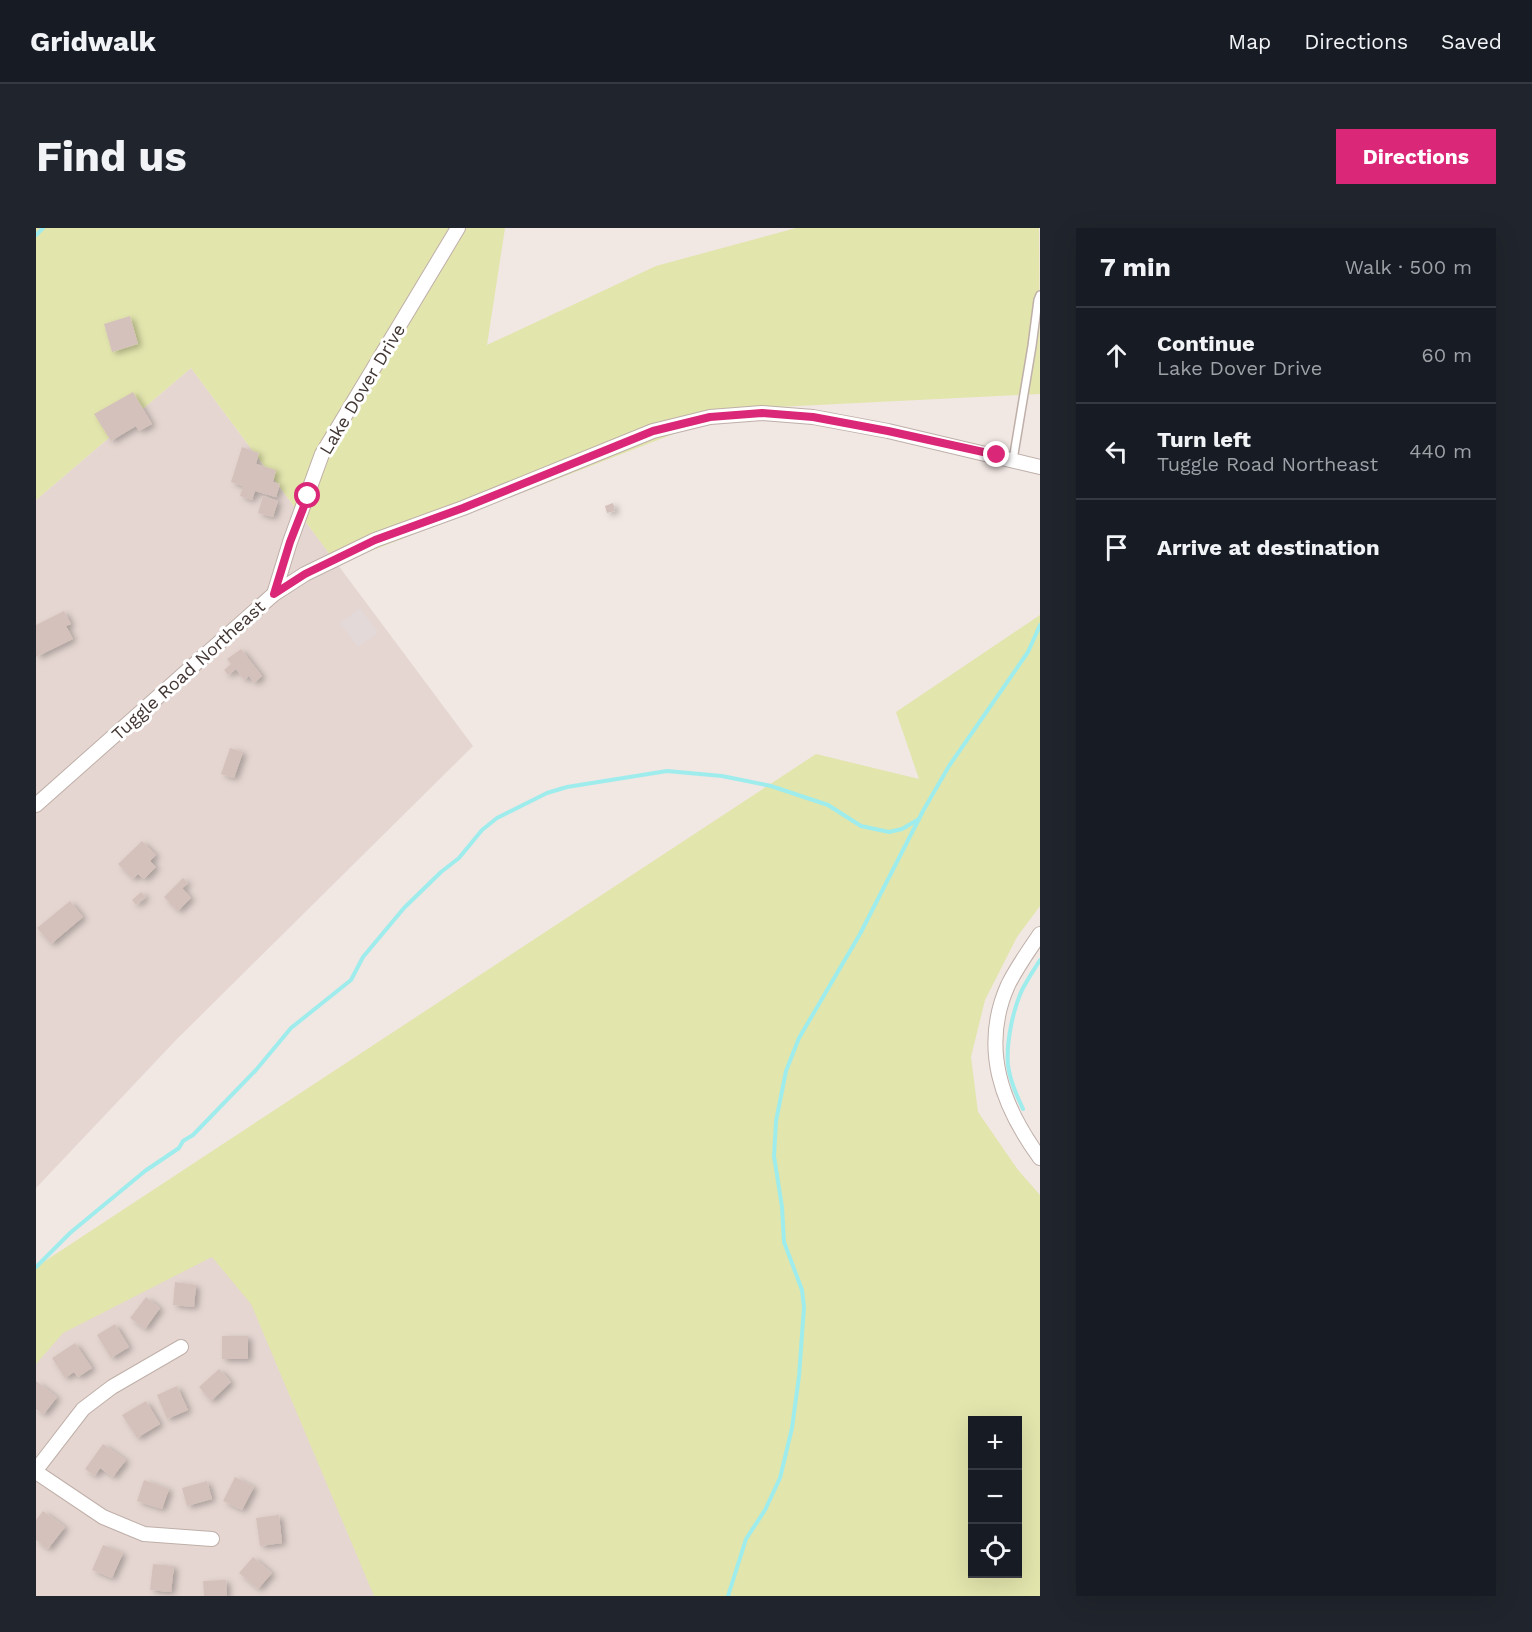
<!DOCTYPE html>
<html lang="en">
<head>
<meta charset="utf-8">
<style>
  body { margin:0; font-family:"Work Sans",sans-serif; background:#20242c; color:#f1f3f6 }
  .controls { position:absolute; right:18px; bottom:18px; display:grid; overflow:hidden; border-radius:0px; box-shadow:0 6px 24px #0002 }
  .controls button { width:54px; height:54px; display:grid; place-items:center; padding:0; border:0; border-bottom:2px solid #363941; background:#171b24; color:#f1f3f6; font:30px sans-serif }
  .stop { position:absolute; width:18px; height:18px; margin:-14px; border:4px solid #db2777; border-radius:50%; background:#fff }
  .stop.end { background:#db2777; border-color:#fff; box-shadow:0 2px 6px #0008 }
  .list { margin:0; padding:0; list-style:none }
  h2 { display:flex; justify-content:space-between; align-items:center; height:78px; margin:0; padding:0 24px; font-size:26px }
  h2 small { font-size:20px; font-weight:400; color:#9ea1a6 }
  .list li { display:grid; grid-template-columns:39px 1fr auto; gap:18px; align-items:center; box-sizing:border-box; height:96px; padding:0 24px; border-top:2px solid #363941 }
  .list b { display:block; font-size:22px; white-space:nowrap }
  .list p { margin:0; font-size:20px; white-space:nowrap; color:#9ea1a6 }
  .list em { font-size:20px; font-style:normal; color:#9ea1a6 }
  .icon { flex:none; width:33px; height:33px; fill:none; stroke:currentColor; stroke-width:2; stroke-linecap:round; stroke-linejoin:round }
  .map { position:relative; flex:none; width:1004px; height:1368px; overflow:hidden; border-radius:0px }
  header { display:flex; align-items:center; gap:36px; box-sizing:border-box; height:84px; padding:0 30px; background:#171b24; border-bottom:2px solid #363941 }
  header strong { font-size:28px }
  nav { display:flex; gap:33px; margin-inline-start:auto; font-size:21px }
  .intro { display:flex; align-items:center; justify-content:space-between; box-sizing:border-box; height:144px; padding:0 36px }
  h1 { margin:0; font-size:42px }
  .button { padding:15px 27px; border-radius:0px; background:#db2777; color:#fff; font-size:21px; font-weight:700 }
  main { display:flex; gap:36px; padding:0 36px }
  aside { flex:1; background:#171b24; border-radius:0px; box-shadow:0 6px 24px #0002 }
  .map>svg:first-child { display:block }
  .residential { fill:#e5d6d1 }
  .industrial { fill:#e3d9d8 }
  .green { fill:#e2e5ac; fill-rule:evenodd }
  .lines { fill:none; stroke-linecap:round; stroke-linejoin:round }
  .stream { stroke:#9feced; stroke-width:4 }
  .building { fill:#d5c1bb; filter:url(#shadow) }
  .lane-casing { stroke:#bfafa9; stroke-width:10 }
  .street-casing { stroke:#bfafa9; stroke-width:16 }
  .lane { stroke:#fff; stroke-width:7 }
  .street { stroke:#fff; stroke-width:14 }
  .route { stroke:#db2777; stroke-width:8 }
  .labels { text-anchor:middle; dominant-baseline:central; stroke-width:6; stroke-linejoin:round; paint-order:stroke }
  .street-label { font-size:18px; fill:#423633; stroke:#fff }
</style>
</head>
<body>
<header>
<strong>Gridwalk</strong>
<nav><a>Map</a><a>Directions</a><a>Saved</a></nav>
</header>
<div class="intro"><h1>Find us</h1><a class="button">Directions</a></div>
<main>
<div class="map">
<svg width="1004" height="1368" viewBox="0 0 1004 1368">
  <defs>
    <filter id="shadow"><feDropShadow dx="4" dy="2.5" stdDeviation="3" flood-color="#0004"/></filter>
  </defs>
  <rect width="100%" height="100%" fill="#f1e7e3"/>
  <g class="residential">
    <path d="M155 140 437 518 140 812 0 960V272Z"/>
    <path d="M202 1000 342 1368H0V1097Z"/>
  </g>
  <path class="industrial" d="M324 380 342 405 322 419 304 395Z"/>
  <g class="green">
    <path d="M0 0H469L451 117 620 38 760 0H1003L1004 166 702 181 301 336 155 140 0 272Z"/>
    <path d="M1004 387V678L981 709 949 772 935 829 942 884 982 942 1004 967V1368H338L215 1076 176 1029 27 1105 0 1136V1039L780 526 883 551 860 484ZM936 1192H982V1346H936Z"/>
  </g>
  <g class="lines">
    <g class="stream">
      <path d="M0 7 7 0"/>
      <path d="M987 881C981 868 974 853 972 837 970 815 977 780 987 760 992 751 998 741 1004 732"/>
      <path d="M0 1039 34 1005 109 943 143 920 147 913 157 907 220 842 255 800 315 752 327 729 368 680 405 644 423 630 446 602 461 590 511 565 531 559 631 543 686 548 735 558 792 577 825 598 853 604 866 601 883 591"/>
      <path d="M692 1368 710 1311 729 1282 744 1250 756 1200 763 1148 768 1079 766 1062 748 1014 746 979 738 928 740 893 750 843 763 810 824 706 887 583 913 538 992 424 1004 397"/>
    </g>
  </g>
  <g class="building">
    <path d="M94 88 102 116 76 124 68 96Z"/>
    <path d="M97 164 116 196 103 203 100 198 75 213 58 186Z"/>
    <path d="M206 219 223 225 220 236 240 242 237 254 244 256 240 269 219 263 216 272 204 268 207 258 195 254Z"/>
    <path d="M227 268 242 273 237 289 222 285Z"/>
    <path d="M577 275 579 283 571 285 569 278Z"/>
    <path d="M28 383 35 396 30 398 37 411 0 429V397Z"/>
    <path d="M205 421 226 448 218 455 213 448 208 452 200 441 192 447 188 442 195 436 191 431Z"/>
    <path d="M194 520 207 524 198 550 185 546Z"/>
    <path d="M106 613 120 627 114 633 120 639 108 651 102 646 97 651 82 636Z"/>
    <path d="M147 650 152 655 146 660 155 670 142 683 128 669Z"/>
    <path d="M105 664 110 669 100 677 96 672Z"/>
    <path d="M34 673 47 689 15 716 1 700Z"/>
    <path d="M139 1054 160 1057 158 1079 137 1077Z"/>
    <path d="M110 1069 124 1080 109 1101 94 1090Z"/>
    <path d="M79 1096 93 1119 75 1130 61 1107Z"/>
    <rect x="186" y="1108" width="26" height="23"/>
    <path d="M39 1115 56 1140 42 1149 38 1144 29 1150 16 1130Z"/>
    <path d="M183 1141 195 1154 175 1173 163 1159Z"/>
    <path d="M0 1153 21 1169 8 1186 0 1181Z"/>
    <path d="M141 1158 152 1182 131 1191 121 1167Z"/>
    <path d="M110 1173 124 1196 101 1210 86 1187Z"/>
    <path d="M67 1216 90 1232 77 1249 64 1240 59 1248 49 1241Z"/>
    <path d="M199 1249 218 1259 206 1282 187 1273Z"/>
    <path d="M108 1252 133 1261 126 1281 101 1273Z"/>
    <path d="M171 1253 176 1271 151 1278 146 1260Z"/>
    <path d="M7 1283 29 1299 12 1321 0 1312V1292Z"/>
    <path d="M243 1287 246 1315 224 1318 220 1290Z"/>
    <path d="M67 1317 87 1325 76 1350 56 1342Z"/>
    <path d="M217 1329 236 1345 222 1361 203 1345Z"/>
    <path d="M117 1336 138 1338 135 1364 114 1362Z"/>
    <path d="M190 1352 191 1368H168L167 1353Z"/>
  </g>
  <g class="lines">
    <defs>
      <path id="lane" d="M977 232 996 118 1002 72 1004 67"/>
      <g id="street">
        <path d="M238 366 254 314 286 226 422 0"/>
        <path d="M0 577 238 366 269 346 339 312 427 280 617 203 674 189 726 185 777 189 852 203 1004 239"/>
        <path d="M1004 706C993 722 981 739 972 757 944 820 966 878 1004 930"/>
        <path d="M0 1242 47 1181 76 1159 145 1119"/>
        <path d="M0 1244 67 1289 108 1306 176 1311"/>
      </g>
    </defs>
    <use href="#lane" class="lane-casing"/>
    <use href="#street" class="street-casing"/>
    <use href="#lane" class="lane"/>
    <use href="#street" class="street"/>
  </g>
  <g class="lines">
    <path class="route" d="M272 268 254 314 238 366 269 346 339 312 427 280 617 203 674 189 726 185 777 189 852 203 961 227"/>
  </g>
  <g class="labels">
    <g class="street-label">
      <text transform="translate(326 161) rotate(-59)">Lake Dover Drive</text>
      <text transform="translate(152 442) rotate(-42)">Tuggle Road Northeast</text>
    </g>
  </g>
</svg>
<div class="controls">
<button>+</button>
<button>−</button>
<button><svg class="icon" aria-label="locate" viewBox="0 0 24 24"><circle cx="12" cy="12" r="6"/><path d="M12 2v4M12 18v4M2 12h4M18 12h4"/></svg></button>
</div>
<div class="stop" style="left:272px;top:268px"></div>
<div class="stop end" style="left:961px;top:227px"></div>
</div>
<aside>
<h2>7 min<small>Walk · 500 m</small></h2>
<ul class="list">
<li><svg class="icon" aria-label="ahead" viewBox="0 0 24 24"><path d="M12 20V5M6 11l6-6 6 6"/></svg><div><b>Continue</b><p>Lake Dover Drive</p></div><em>60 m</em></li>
<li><svg class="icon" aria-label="left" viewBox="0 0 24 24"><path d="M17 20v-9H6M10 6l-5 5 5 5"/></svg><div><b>Turn left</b><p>Tuggle Road Northeast</p></div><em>440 m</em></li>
<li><svg class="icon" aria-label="arrive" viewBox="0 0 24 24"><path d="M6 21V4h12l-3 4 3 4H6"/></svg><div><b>Arrive at destination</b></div></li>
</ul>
</aside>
</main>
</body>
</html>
